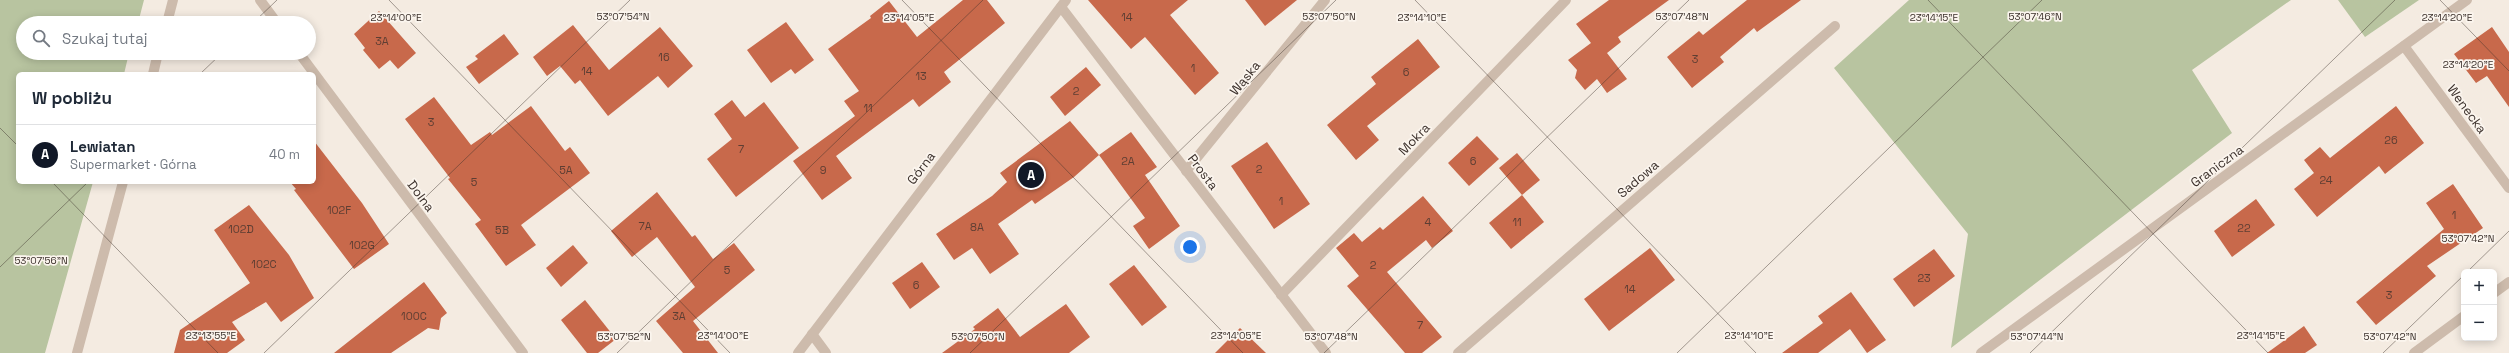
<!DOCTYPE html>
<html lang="pl">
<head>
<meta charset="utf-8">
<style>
  body { margin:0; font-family:"Space Grotesk",sans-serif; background:#f6f6f7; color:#1f2937 }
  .controls { position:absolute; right:12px; bottom:12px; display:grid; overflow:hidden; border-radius:6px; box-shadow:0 2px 10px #0003 }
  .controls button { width:36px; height:36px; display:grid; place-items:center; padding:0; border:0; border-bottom:1px solid #e0e1e3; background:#fff; color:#1f2937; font:20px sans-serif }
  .you { position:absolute; left:1190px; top:247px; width:14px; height:14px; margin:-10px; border:3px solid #fff; border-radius:50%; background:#1a73e8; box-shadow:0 0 0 6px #1a73e833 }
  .badge { display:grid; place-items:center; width:26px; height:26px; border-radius:50%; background:#111827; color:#fff; font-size:13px; font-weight:700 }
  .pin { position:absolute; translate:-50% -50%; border:2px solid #fff; box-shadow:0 1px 4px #0006 }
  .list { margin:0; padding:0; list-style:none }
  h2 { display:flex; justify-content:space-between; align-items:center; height:52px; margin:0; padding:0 16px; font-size:17px }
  h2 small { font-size:13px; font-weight:400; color:#747a83 }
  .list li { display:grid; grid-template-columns:26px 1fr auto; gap:12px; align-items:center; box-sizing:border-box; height:60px; padding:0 16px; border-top:1px solid #e0e1e3 }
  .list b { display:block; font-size:15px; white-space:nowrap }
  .list p { margin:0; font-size:13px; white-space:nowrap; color:#747a83 }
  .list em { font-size:13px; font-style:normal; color:#747a83 }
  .icon { flex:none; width:22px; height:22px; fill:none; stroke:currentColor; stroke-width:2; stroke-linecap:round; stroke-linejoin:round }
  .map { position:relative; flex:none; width:2509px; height:353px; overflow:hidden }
  .search { position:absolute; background:#fff; box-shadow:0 2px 10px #0003; left:16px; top:16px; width:300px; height:44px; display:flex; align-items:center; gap:10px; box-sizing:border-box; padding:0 14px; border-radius:22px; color:#747a83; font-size:15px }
  .panel { position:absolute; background:#fff; box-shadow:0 2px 10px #0003; left:16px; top:72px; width:300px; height:112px; border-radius:6px }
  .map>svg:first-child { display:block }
  .green { fill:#b8c4a0 }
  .building { fill:#c8694b }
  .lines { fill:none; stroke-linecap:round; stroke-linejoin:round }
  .minor { stroke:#cdbbac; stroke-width:10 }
  .ticks { fill:none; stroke:#3b302b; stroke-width:1; stroke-opacity:0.45 }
  .labels { text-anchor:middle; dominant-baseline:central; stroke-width:3.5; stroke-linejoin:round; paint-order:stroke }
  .number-label { font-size:11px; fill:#5e3e33 }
  .street-label { font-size:13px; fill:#3b302b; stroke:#fbf5ee }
  .ticks-label { font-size:10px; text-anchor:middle; fill:#3b302b; stroke:#fbf5ee; stroke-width:3.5; stroke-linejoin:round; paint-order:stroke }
</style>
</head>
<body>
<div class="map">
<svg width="2509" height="353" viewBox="0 0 2509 353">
  <rect width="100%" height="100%" fill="#f4ebe1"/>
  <g class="green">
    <path d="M0 0H144L138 23H23V53H129L124 74H18V182H93L45 353H0Z"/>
    <path d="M1909 0H2291L2192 70 2232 133 1951 348 1968 234 1834 68Z"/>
    <path d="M2338 0H2419L2365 37Z"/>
  </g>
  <g class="building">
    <path d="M963 0H987L1005 23 944 72 951 82 919 107 913 99 836 156 852 178 822 200 793 161 855 116 844 101 859 91 828 49 871 18 870 16 889 1 917 37Z"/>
    <path d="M1088 0H1188L1170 15 1219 73 1195 95 1145 37 1131 49Z"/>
    <path d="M1245 0H1297L1265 26Z"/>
    <path d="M1609 0H1669L1618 37 1621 42 1607 53 1627 79 1607 93 1597 79 1585 90 1575 78 1577 70 1568 60 1591 43 1576 24Z"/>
    <path d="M1747 0H1801L1757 32 1754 28 1720 57 1724 62 1692 88 1667 57 1699 31 1703 35Z"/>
    <path d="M379 11 416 53 398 69 390 60 379 69 363 50 365 48 354 34Z"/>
    <path d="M786 22 814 60 795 74 791 69 771 83 747 50Z"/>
    <path d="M573 25 609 70 660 27 693 66 668 88 658 76 608 116 580 80 575 84 560 66 547 76 533 57Z"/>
    <path d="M2492 27 2509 52V107L2487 76 2476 83 2454 54Z"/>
    <path d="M504 34 519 54 479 84 466 67 478 59 475 56Z"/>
    <path d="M1418 39 1440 67 1367 126 1379 140 1356 160 1327 125 1376 84 1371 77Z"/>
    <path d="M1086 67 1101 85 1065 116 1050 97Z"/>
    <path d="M434 97 471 145 490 132 492 135 531 106 565 151 570 147 590 173 521 225 536 245 506 266 475 224 481 220 448 179 450 178 405 119Z"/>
    <path d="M732 100 745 117 764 102 799 148 736 197 707 159 732 139 714 114Z"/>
    <path d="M2396 106 2424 143 2385 174 2379 166 2317 217 2294 189 2314 173 2304 160 2320 147 2330 158Z"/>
    <path d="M1070 121 1099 155 1074 177 1035 204 1032 200 998 224 1019 254 990 274 972 248 954 260 936 234 992 196 1007 182 1000 173Z"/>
    <path d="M1131 132 1157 167 1145 175 1180 226 1149 249 1133 226 1145 218 1099 155Z"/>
    <path d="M1477 136 1499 159 1469 186 1448 163Z"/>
    <path d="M314 141 362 203 389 244 354 269 294 190 296 189 290 182H314Z"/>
    <path d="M1267 142 1310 204 1274 229 1231 166Z"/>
    <path d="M1517 153 1540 180 1522 195 1499 168Z"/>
    <path d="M2453 184 2483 228 2427 266 2436 276 2376 325 2356 302 2444 229 2426 203Z"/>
    <path d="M657 192 692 237 695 235 713 259 734 243 755 270 693 321 718 353H683L656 321 695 287 657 237 632 257 611 231Z"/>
    <path d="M1522 195 1544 222 1511 249 1489 223Z"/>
    <path d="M1423 196 1453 231 1432 248 1426 240 1387 272 1442 337 1422 353H1405L1347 286 1359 276 1336 248 1354 233 1362 242 1380 227 1383 230Z"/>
    <path d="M2256 199 2275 225 2232 257 2214 231Z"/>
    <path d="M249 205 289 255 314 298 281 322 266 302 232 322 245 340 227 353H174L180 330 250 283 214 230Z"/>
    <path d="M573 245 588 263 561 287 546 268Z"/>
    <path d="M1650 248 1675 280 1609 331 1584 299Z"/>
    <path d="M1934 249 1955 276 1914 307 1893 279Z"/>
    <path d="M922 262 940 287 910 309 892 283Z"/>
    <path d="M1134 265 1167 307 1142 326 1109 284Z"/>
    <path d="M424 282 447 313 441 318 439 330 428 328 391 353H334Z"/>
    <path d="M1851 292 1886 340 1867 353 1850 329 1818 353H1782L1823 323 1818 316Z"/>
    <path d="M585 300 616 339 598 353H587L561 320Z"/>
    <path d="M1066 304 1090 337 1069 353H942L975 329 973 327 998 308 1020 337Z"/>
    <path d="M2304 326 2317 345 2305 353H2267Z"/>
    <path d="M1240 328 1266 353H1215Z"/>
  </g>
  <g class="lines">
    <g class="minor">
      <path d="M260 0 277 23"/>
      <path d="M1061 7 1326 353"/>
      <path d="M167 23 173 0"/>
      <path d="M2404 46 2509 188"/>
      <path d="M299 53 523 353"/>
      <path d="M153 74 158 53"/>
      <path d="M1186 171 1325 0"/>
      <path d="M2494 293 2509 282"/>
      <path d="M1281 295 1566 0"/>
      <path d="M812 334 826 353"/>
      <path d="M77 353 123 182"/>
      <path d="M798 353 1066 0"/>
      <path d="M1458 353 1835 26"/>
      <path d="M1981 353 2467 0"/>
      <path d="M2414 353 2464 316"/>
    </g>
  </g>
  <path class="ticks" d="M389 0 730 353M902 0 1243 353M1415 0 1756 353M1928 0 2268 353M2440 0 2509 71M253 23 277 0M200 74 222 53M0 128 18 146M52 182 218 353M0 267 88 182M2467 272 2509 231M264 353 630 0M617 353 983 0M970 353 1336 0M1324 353 1689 0M1677 353 2042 0M2030 353 2395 0M2383 353 2464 275"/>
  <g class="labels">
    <g class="number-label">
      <text x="1127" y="17">14</text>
      <text x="382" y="41">3A</text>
      <text x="664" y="57">16</text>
      <text x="1695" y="59">3</text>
      <text x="1193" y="68">1</text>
      <text x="587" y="71">14</text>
      <text x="1406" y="72">6</text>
      <text x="921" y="76">13</text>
      <text x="1076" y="91">2</text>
      <text x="868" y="108">11</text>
      <text x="431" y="122">3</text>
      <text x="2391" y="140">26</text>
      <text x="741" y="149">7</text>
      <text x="1128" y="161">2A</text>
      <text x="1473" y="161">6</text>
      <text x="1259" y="169">2</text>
      <text x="566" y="170">5A</text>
      <text x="823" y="170">9</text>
      <text x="2326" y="180">24</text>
      <text x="474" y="182">5</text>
      <text x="1281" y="201">1</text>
      <text x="339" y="210">102F</text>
      <text x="2454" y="215">1</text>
      <text x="1428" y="222">4</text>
      <text x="1517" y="222">11</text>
      <text x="645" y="226">7A</text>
      <text x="977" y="227">8A</text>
      <text x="2244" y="228">22</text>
      <text x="241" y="229">102D</text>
      <text x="502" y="230">5B</text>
      <text x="362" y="245">102G</text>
      <text x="264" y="264">102C</text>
      <text x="1373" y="265">2</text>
      <text x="727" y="270">5</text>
      <text x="1924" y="278">23</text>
      <text x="916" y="285">6</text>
      <text x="1630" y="289">14</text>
      <text x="2389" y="295">3</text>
      <text x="414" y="316">100C</text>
      <text x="679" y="316">3A</text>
      <text x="1420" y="325">7</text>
    </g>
    <g class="street-label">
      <text transform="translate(1245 78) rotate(-51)">Wąska</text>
      <text transform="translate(2467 109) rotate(54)">Wenecka</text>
      <text transform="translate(1414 139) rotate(-46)">Mokra</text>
      <text transform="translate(2217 166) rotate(-36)">Graniczna</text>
      <text transform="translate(921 168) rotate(-53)">Górna</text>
      <text transform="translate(1203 172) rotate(53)">Prosta</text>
      <text transform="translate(1638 179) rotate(-41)">Sadowa</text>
      <text transform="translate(421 196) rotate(53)">Dolna</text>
    </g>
  </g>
  <g class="ticks-label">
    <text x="623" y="20">53°07'54"N</text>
    <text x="1329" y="20">53°07'50"N</text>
    <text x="1682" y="20">53°07'48"N</text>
    <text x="2035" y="20">53°07'46"N</text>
    <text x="1422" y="21">23°14'10"E</text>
    <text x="1934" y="21">23°14'15"E</text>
    <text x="396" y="21">23°14'00"E</text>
    <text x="909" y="21">23°14'05"E</text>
    <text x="2447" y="21">23°14'20"E</text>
    <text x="2468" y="68">23°14'20"E</text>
    <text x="2468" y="242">53°07'42"N</text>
    <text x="41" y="264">53°07'56"N</text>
    <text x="211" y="339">23°13'55"E</text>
    <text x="723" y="339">23°14'00"E</text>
    <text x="1236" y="339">23°14'05"E</text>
    <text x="1749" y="339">23°14'10"E</text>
    <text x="2261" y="339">23°14'15"E</text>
    <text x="624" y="340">53°07'52"N</text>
    <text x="978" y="340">53°07'50"N</text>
    <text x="1331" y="340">53°07'48"N</text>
    <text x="2037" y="340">53°07'44"N</text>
    <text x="2390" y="340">53°07'42"N</text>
  </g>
</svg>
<div class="controls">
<button>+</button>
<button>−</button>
</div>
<div class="you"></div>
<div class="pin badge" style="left:1031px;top:175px">A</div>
<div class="search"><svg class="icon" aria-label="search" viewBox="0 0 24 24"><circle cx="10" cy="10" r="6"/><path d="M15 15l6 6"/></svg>Szukaj tutaj</div>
<section class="panel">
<h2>W pobliżu<small></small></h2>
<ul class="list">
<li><span class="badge">A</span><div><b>Lewiatan</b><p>Supermarket · Górna</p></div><em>40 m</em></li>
</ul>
</section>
</div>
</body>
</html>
